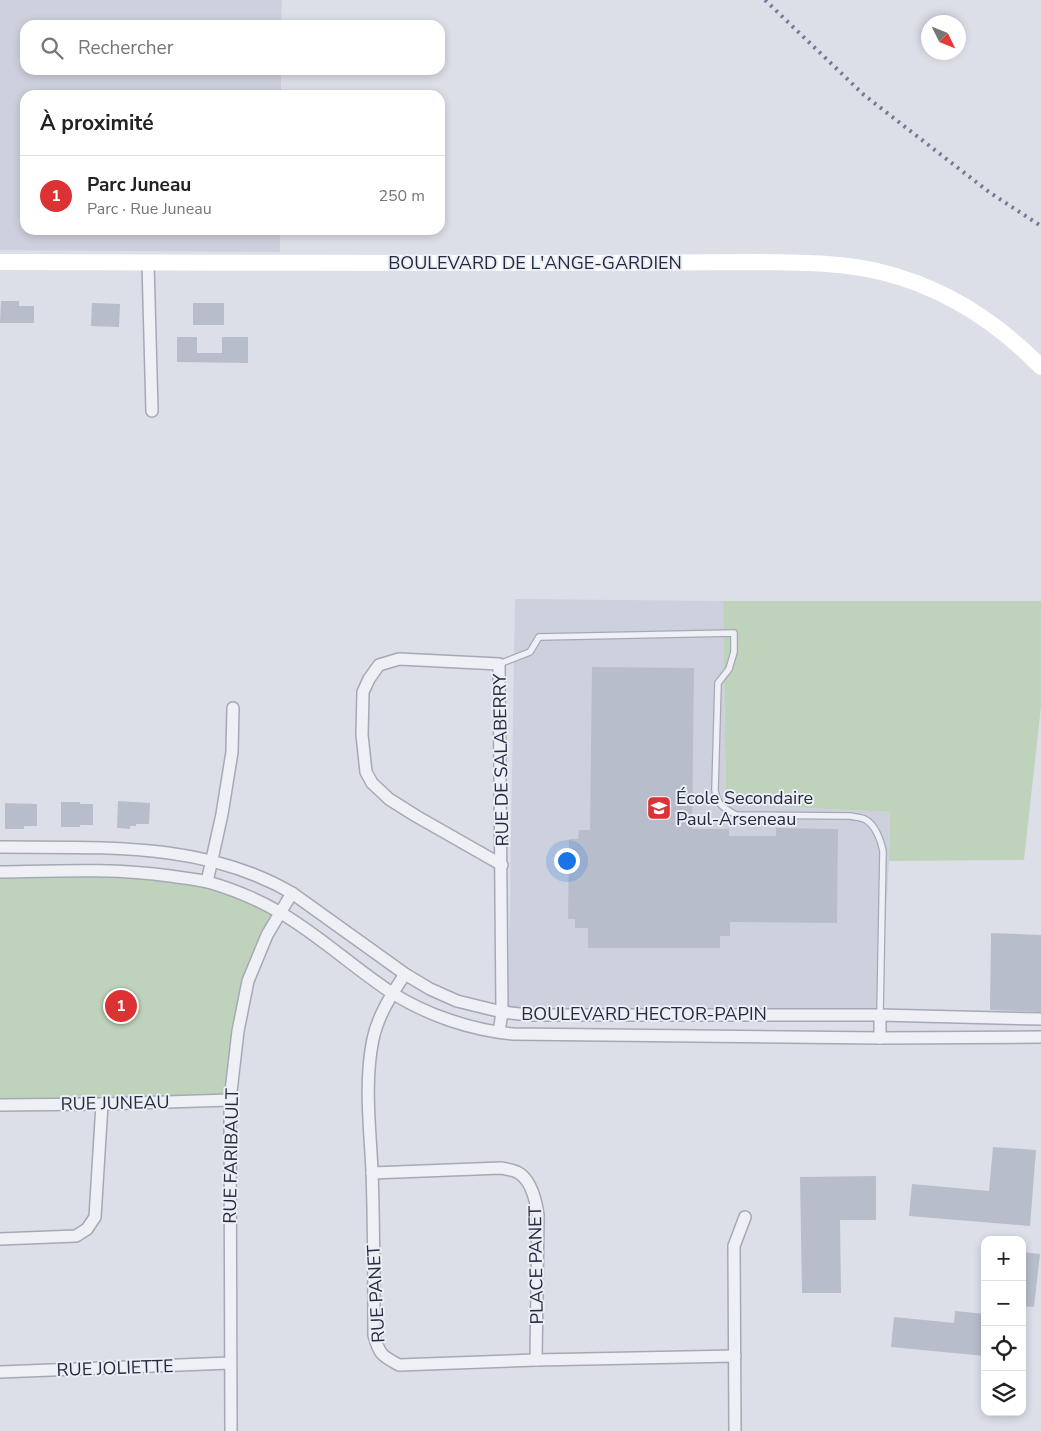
<!DOCTYPE html>
<html lang="fr">
<head>
<meta charset="utf-8">
<style>
  body { margin:0; font-family:"Nunito Sans",sans-serif; background:#f6f6f6; color:#222 }
  .controls { position:absolute; right:15px; bottom:15px; display:grid; overflow:hidden; border-radius:10px; box-shadow:0 2px 8px #0003 }
  .controls button { width:45px; height:45px; display:grid; place-items:center; padding:0; border:0; border-bottom:1px solid #e0e0e0; background:#fff; color:#222; font:25px sans-serif }
  .compass { position:absolute; left:921px; top:15px; width:45px; height:45px; border-radius:50%; background:#fff; box-shadow:0 2px 8px #0003; rotate:133deg }
  .you { position:absolute; left:566px; top:860px; width:18px; height:18px; margin:-12px; border:4px solid #fff; border-radius:50%; background:#1a73e8; box-shadow:0 0 0 8px #1a73e833 }
  .badge { display:grid; place-items:center; width:32px; height:32px; border-radius:50%; background:#dc3234; color:#fff; font-size:16px; font-weight:700 }
  .pin { position:absolute; translate:-50% -50%; border:2px solid #fff; box-shadow:0 1px 5px #0006 }
  .list { margin:0; padding:0; list-style:none }
  h2 { display:flex; justify-content:space-between; align-items:center; height:65px; margin:0; padding:0 20px; font-size:21px }
  h2 small { font-size:16px; font-weight:400; color:#767676 }
  .list li { display:grid; grid-template-columns:32px 1fr auto; gap:15px; align-items:center; box-sizing:border-box; height:80px; padding:0 20px; border-top:1px solid #e0e0e0 }
  .list b { display:block; font-size:19px; white-space:nowrap }
  .list p { margin:0; font-size:16px; white-space:nowrap; color:#767676 }
  .list em { font-size:16px; font-style:normal; color:#767676 }
  .icon { flex:none; width:28px; height:28px; fill:none; stroke:currentColor; stroke-width:2; stroke-linecap:round; stroke-linejoin:round }
  .map { position:relative; flex:none; width:1041px; height:1431px; overflow:hidden }
  .search { position:absolute; background:#fff; box-shadow:0 2px 8px #0003; left:20px; top:20px; width:425px; height:55px; display:flex; align-items:center; gap:12px; box-sizing:border-box; padding:0 18px; border-radius:15px; color:#767676; font-size:19px }
  .panel { position:absolute; background:#fff; box-shadow:0 2px 8px #0003; left:20px; top:90px; width:425px; height:145px; border-radius:15px }
  .map>svg:first-child { display:block }
  .built { fill:#cdd1dd }
  .green { fill:#bfd3bc }
  .building { fill:#b8bdcb }
  .lines { fill:none; stroke-linecap:round; stroke-linejoin:round }
  .service-casing { stroke:#a5a9b5; stroke-width:8 }
  .minor-casing { stroke:#a5a9b5; stroke-width:14 }
  .service { stroke:#eff0f6; stroke-width:5.5 }
  .minor { stroke:#eff0f6; stroke-width:11 }
  .secondary { stroke:#fff; stroke-width:16 }
  .rail { stroke:#747b93; stroke-width:4; stroke-dasharray:2.5 5; stroke-linecap:butt }
  .labels { text-anchor:middle; dominant-baseline:central; stroke-width:4; stroke-linejoin:round; paint-order:stroke }
  .street-label { font-size:18px; fill:#242a3f; stroke:#ebeef5 }
  .poi-label { font-size:18px; fill:#242a3f; stroke:#ebeef5; text-anchor:start }
</style>
</head>
<body>
<div class="map">
<svg width="1041" height="1431" viewBox="0 0 1041 1431">
  <rect width="100%" height="100%" fill="#dcdfe8"/>
  <g class="built">
    <path d="M0 0H282L281 25H25V70H281V95H25V230H280V252L0 250Z"/>
    <path d="M515 599 723 601 726 804 890 812 889 861 880 1015 508 1014Z"/>
  </g>
  <g class="green">
    <path d="M723 601H1041V707L1024 860 889 861 890 812 726 804Z"/>
    <path d="M0 872 181 878 280 913 248 981 230 1100 0 1105Z"/>
  </g>
  <g class="building">
    <path d="M1 301H19V306H34V323H0Z"/>
    <path d="M92 303 120 304 119 327 91 326Z"/>
    <rect x="193" y="303" width="31" height="22"/>
    <path d="M177 337H197V353H222V337H248V363L177 362Z"/>
    <path d="M592 667 694 668 692 829H729V836H776V828L838 829 837 923 730 922V936H720V948H588V928H575V919H568L569 839H578L579 830H590Z"/>
    <path d="M118 801 150 803 149 824H136V826H130V829L117 828Z"/>
    <path d="M61 802H80V804H93V825H80V827H61Z"/>
    <path d="M5 803 37 804V826H24V829H5Z"/>
    <path d="M991 933 1041 935V1012L990 1010Z"/>
    <path d="M993 1147 1036 1150 1030 1226 909 1216 912 1184 989 1191Z"/>
    <path d="M876 1176V1220H840L841 1293H802L800 1177Z"/>
    <path d="M1022 1252 1040 1254 1034 1307 1022 1306Z"/>
    <path d="M955 1311 985 1314V1356L891 1347 894 1317 954 1323Z"/>
  </g>
  <g class="lines">
    <defs>
      <path id="service" d="M499 664 530 652 539 637 734 633V652L729 669 718 683 715 790C717 805 724 808 736 815L850 816C854 817 862 817 866 820 875 825 881 840 883 851L880 1015"/>
      <g id="minor">
        <path d="M148 263 152 411"/>
        <path d="M0 847C100 848 203 841 292 893L405 974 430 989 457 1001 502 1012 529 1015H880L1041 1019"/>
        <path d="M0 872C57 871 114 868 170 876 183 878 196 879 208 882 232 889 259 900 281 913 320 936 354 968 392 993 427 1015 471 1030 513 1034L880 1038 1041 1037"/>
        <path d="M207 882 222 814 232 752 233 708"/>
        <path d="M405 974C392 994 378 1015 373 1039 364 1082 370 1128 372 1171 374 1226 374 1280 374 1335 379 1354 382 1356 399 1365L536 1360 735 1356"/>
        <path d="M880 1015V1038"/>
        <path d="M499 1032 502 1012 499 664 399 659 379 665 369 679 363 692 362 735 366 772 372 783 389 799 416 816 502 865"/>
        <path d="M0 1105 102 1104 230 1100"/>
        <path d="M372 1173 501 1168C506 1169 512 1170 517 1172 531 1179 536 1201 538 1215L536 1360"/>
        <path d="M0 1239 76 1236 87 1229 95 1217 102 1104"/>
        <path d="M0 1372 230 1363"/>
        <path d="M231 1431 230 1100 238 1031 248 981 267 935 292 893"/>
        <path d="M735 1431 734 1246 745 1217"/>
      </g>
    </defs>
    <use href="#service" class="service-casing"/>
    <use href="#minor" class="minor-casing"/>
    <use href="#service" class="service"/>
    <use href="#minor" class="minor"/>
    <path class="secondary" d="M0 262C195 263 391 263 586 263 644 263 701 262 758 262 799 263 841 262 881 272 943 287 997 322 1041 367"/>
    <path class="rail" d="M765 0 864 95 989 192 1041 226"/>
  </g>
  <defs>
    <symbol id="school-square" viewBox="-11 -11 22 22"><rect x="-9" y="-9" width="18" height="18" rx="4" fill="#dc3234" stroke="#ebeef5"/><path d="M0-5L7-2L0 1L-7-2ZM-4 1L0 2.5L4 1V4Q0 6-4 4Z" fill="#fff"/></symbol>
  </defs>
  <g fill-rule="evenodd">
    <use href="#school-square" x="645" y="794" width="28" height="28"/>
  </g>
  <g class="labels">
    <g class="street-label">
      <text x="535" y="263">BOULEVARD DE L'ANGE-GARDIEN</text>
      <text transform="translate(501 760) rotate(-91)">RUE DE SALABERRY</text>
      <text x="644" y="1014">BOULEVARD HECTOR-PAPIN</text>
      <text transform="translate(115 1103) rotate(-1)">RUE JUNEAU</text>
      <text transform="translate(231 1156) rotate(-89)">RUE FARIBAULT</text>
      <text transform="translate(536 1265) rotate(-91)">PLACE PANET</text>
      <text transform="translate(376 1294) rotate(-93)">RUE PANET</text>
      <text transform="translate(115 1368) rotate(-2)">RUE JOLIETTE</text>
    </g>
    <g class="poi-label">
      <text x="676" y="798">École Secondaire<tspan x="676" dy="21">Paul-Arseneau</tspan></text>
    </g>
  </g>
</svg>
<div class="controls">
<button>+</button>
<button>−</button>
<button><svg class="icon" aria-label="locate" viewBox="0 0 24 24"><circle cx="12" cy="12" r="6"/><path d="M12 2v4M12 18v4M2 12h4M18 12h4"/></svg></button>
<button><svg class="icon" aria-label="layers" viewBox="0 0 24 24"><path d="M12 4l9 5-9 5-9-5zM3 14l9 5 9-5"/></svg></button>
</div>
<svg class="compass" viewBox="-18 -18 36 36"><path d="M0-13l5 13h-10z" fill="#e53935"/><path d="M0 13l5-13h-10z" fill="#767676"/></svg>
<div class="you"></div>
<div class="pin badge" style="left:121px;top:1006px">1</div>
<div class="search"><svg class="icon" aria-label="search" viewBox="0 0 24 24"><circle cx="10" cy="10" r="6"/><path d="M15 15l6 6"/></svg>Rechercher</div>
<section class="panel">
<h2>À proximité<small></small></h2>
<ul class="list">
<li><span class="badge">1</span><div><b>Parc Juneau</b><p>Parc · Rue Juneau</p></div><em>250 m</em></li>
</ul>
</section>
</div>
</body>
</html>
